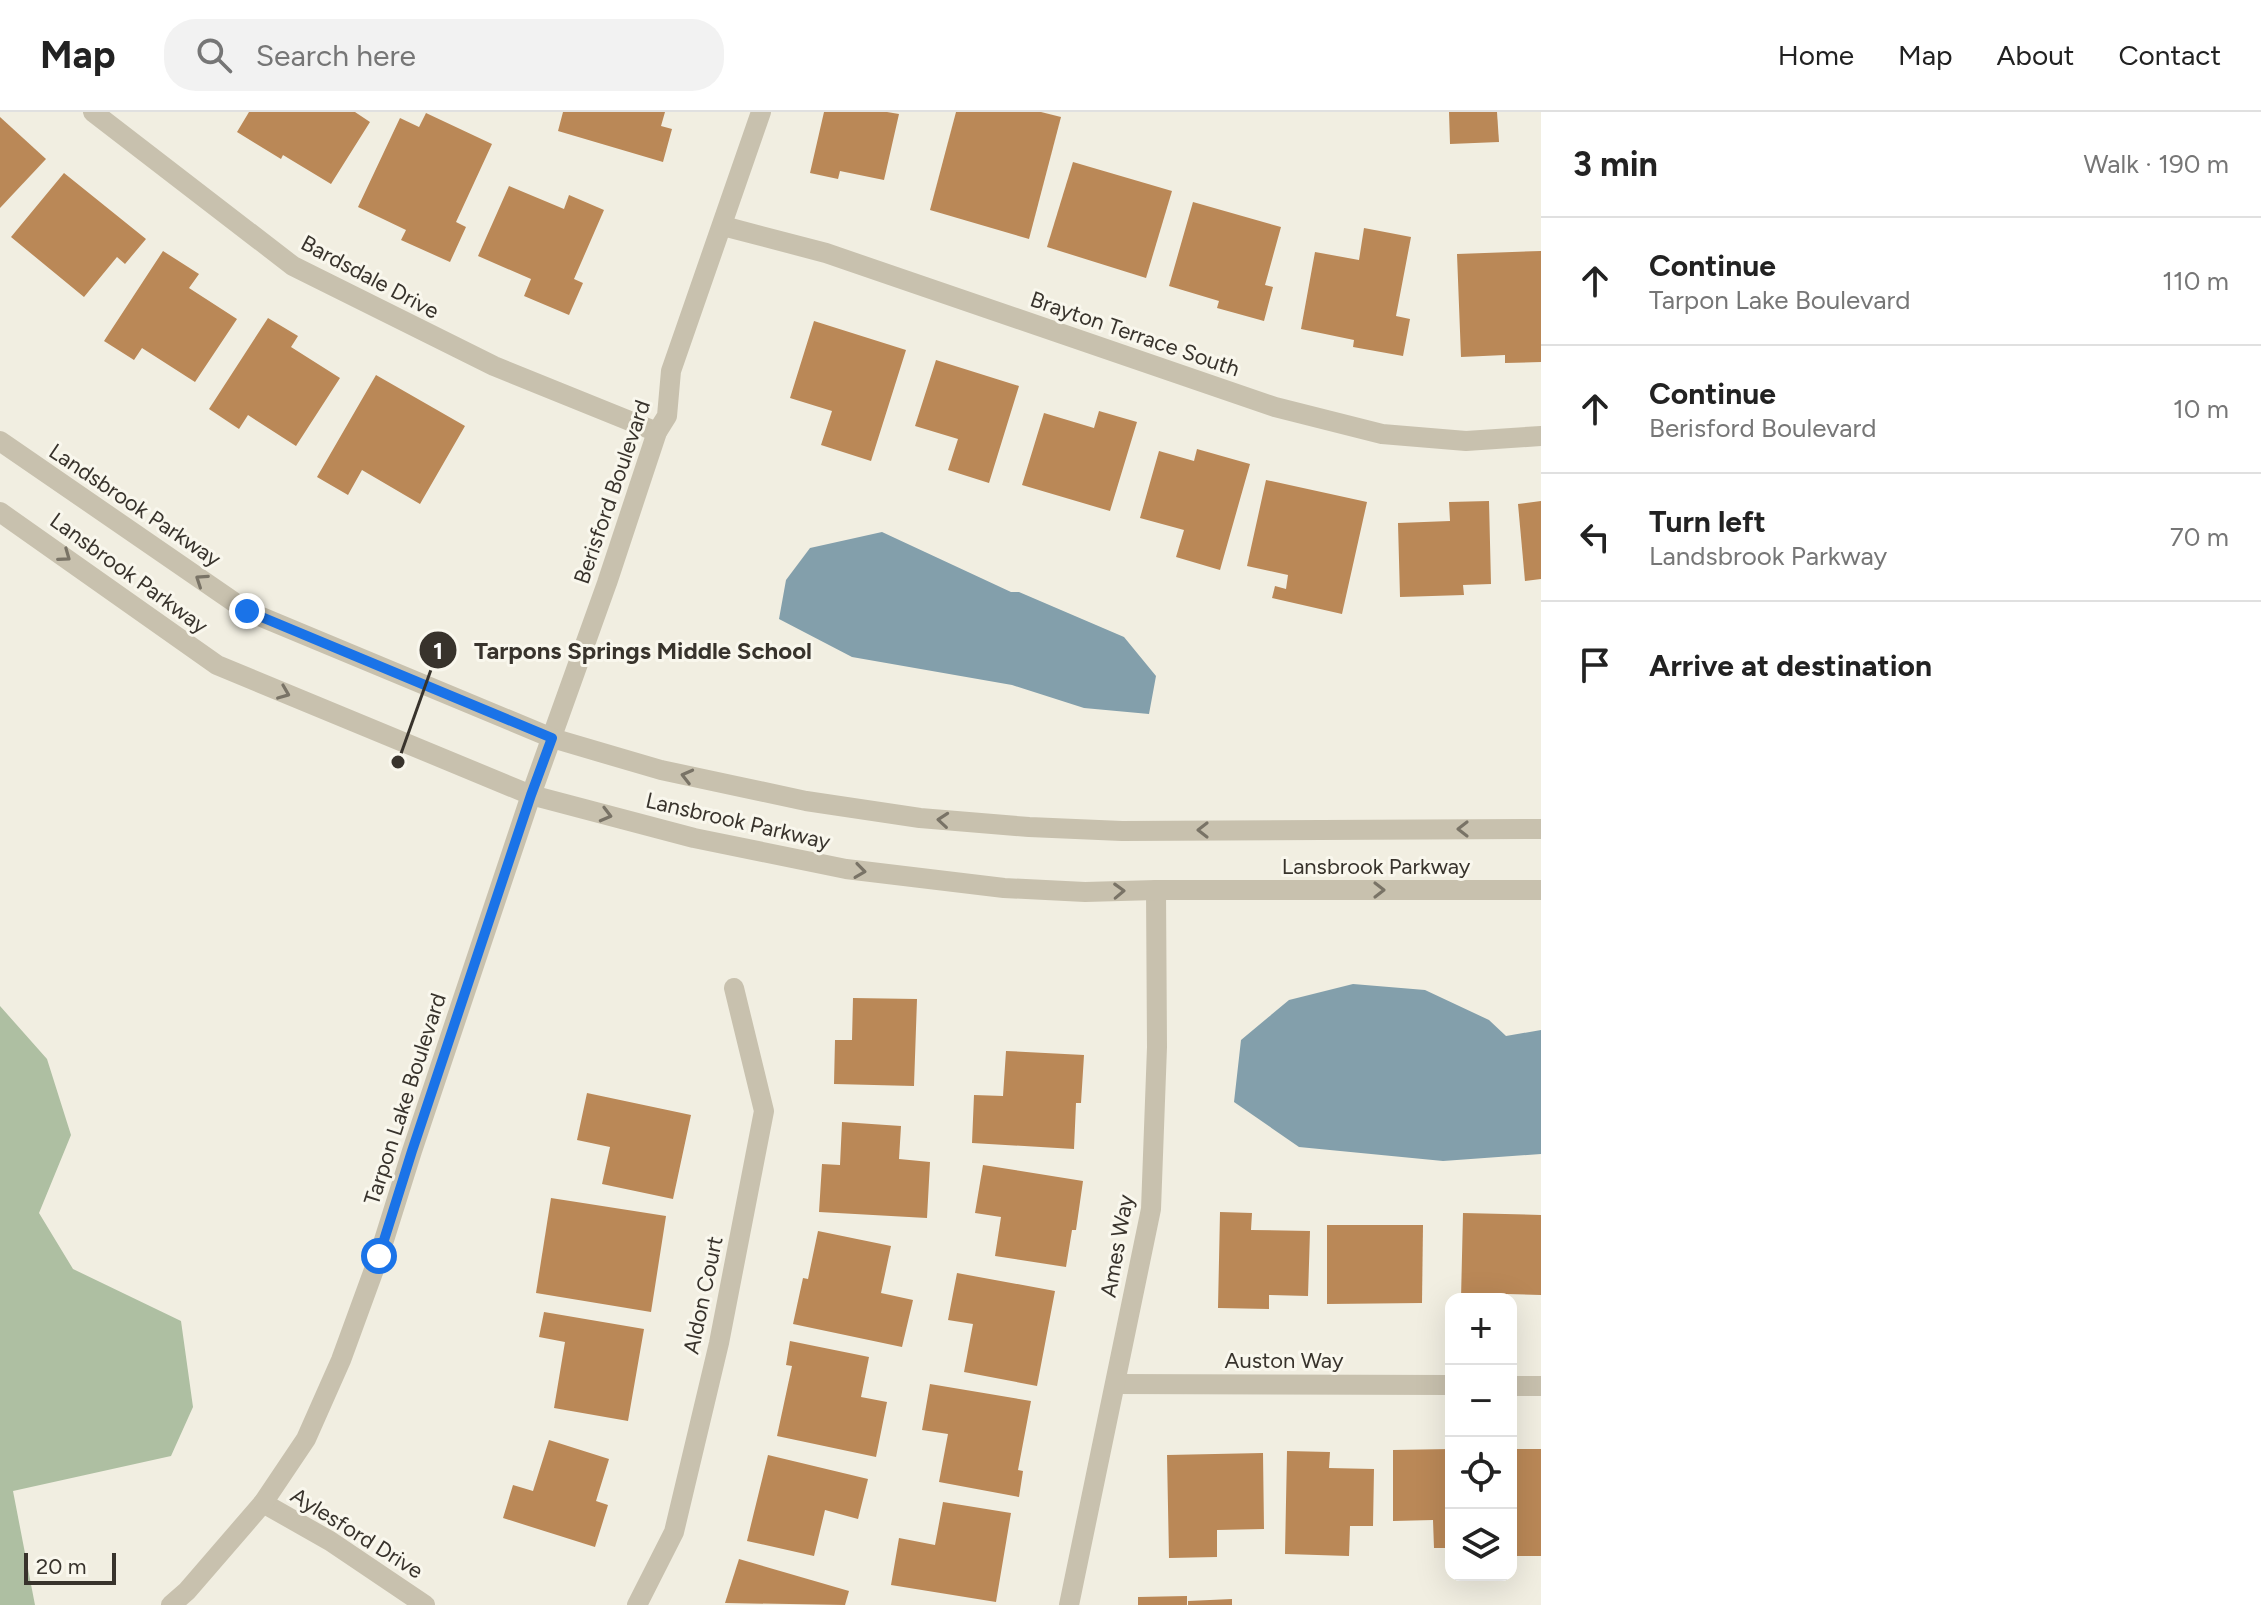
<!DOCTYPE html>
<html lang="en">
<head>
<meta charset="utf-8">
<style>
  body { margin:0; font-family:Figtree,sans-serif; background:#f2f2f2; color:#222 }
  .controls { position:absolute; right:24px; bottom:24px; display:grid; overflow:hidden; border-radius:16px; box-shadow:0 8px 32px #0002 }
  .controls button { width:72px; height:72px; display:grid; place-items:center; padding:0; border:0; border-bottom:2px solid #e0e0e0; background:#fff; color:#222; font:40px sans-serif }
  .scale { position:absolute; left:24px; bottom:20px; width:92px; box-sizing:border-box; padding-left:8px; border:4px solid #38332c; border-top:0; font-size:22px; line-height:28px; white-space:nowrap; color:#38332c; -webkit-text-stroke:6px #f9f7ed; paint-order:stroke }
  .stop { position:absolute; width:24px; height:24px; margin:-18px; border:6px solid #1a73e8; border-radius:50%; background:#fff }
  .stop.end { background:#1a73e8; border-color:#fff; box-shadow:0 2px 8px #0008 }
  .list { margin:0; padding:0; list-style:none }
  h2 { display:flex; justify-content:space-between; align-items:center; height:104px; margin:0; padding:0 32px; font-size:34px }
  h2 small { font-size:26px; font-weight:400; color:#767676 }
  .list li { display:grid; grid-template-columns:52px 1fr auto; gap:24px; align-items:center; box-sizing:border-box; height:128px; padding:0 32px; border-top:2px solid #e0e0e0 }
  .list b { display:block; font-size:30px; white-space:nowrap }
  .list p { margin:0; font-size:26px; white-space:nowrap; color:#767676 }
  .list em { font-size:26px; font-style:normal; color:#767676 }
  .icon { flex:none; width:44px; height:44px; fill:none; stroke:currentColor; stroke-width:2; stroke-linecap:round; stroke-linejoin:round }
  .map { position:relative; flex:none; width:1541px; height:1493px; overflow:hidden }
  header { display:flex; align-items:center; gap:48px; box-sizing:border-box; height:112px; padding:0 40px; background:#fff; border-bottom:2px solid #e0e0e0 }
  header strong { font-size:38px }
  nav { display:flex; gap:44px; margin-inline-start:auto; font-size:28px }
  .search { width:560px; height:72px; background:#f2f2f2; display:flex; align-items:center; gap:20px; box-sizing:border-box; padding:0 28px; border-radius:32px; color:#767676; font-size:30px }
  main { display:flex }
  aside { flex:1; background:#fff }
  .map>svg:first-child { display:block }
  .green { fill:#aebfa2 }
  .water { fill:#839fab }
  .building { fill:#ba8857 }
  .lines { fill:none; stroke-linecap:round; stroke-linejoin:round }
  .minor { stroke:#c8c1ae; stroke-width:20 }
  .tertiary { stroke:#c8c1ae; stroke-width:20 }
  .oneway { stroke:#797366 }
  .route { stroke:#1a73e8; stroke-width:10 }
  .labels { text-anchor:middle; dominant-baseline:central; stroke-width:6; stroke-linejoin:round; paint-order:stroke }
  .street-label { font-size:22px; fill:#38332c; stroke:#f9f7ed }
  .leader { fill:none; stroke:#38332c; stroke-width:3 }
  .callout-dot { fill:#38332c; stroke:#f9f7ed; stroke-width:3 }
  .mark-label { font-size:24px; text-anchor:middle; font-weight:bold; fill:#fff }
  .callout-label { font-size:24px; text-anchor:middle; font-weight:bold; fill:#38332c; stroke:#f9f7ed; stroke-width:6; stroke-linejoin:round; paint-order:stroke }
</style>
</head>
<body>
<header>
<strong>Map</strong>
<div class="search"><svg class="icon" aria-label="search" viewBox="0 0 24 24"><circle cx="10" cy="10" r="6"/><path d="M15 15l6 6"/></svg>Search here</div>
<nav><a>Home</a><a>Map</a><a>About</a><a>Contact</a></nav>
</header>
<main>
<div class="map">
<svg width="1541" height="1493" viewBox="0 0 1541 1493">
  <rect width="100%" height="100%" fill="#f1eee1"/>
  <path class="green" d="M0 894 47 947 71 1023 39 1101 73 1157 181 1209 193 1295 171 1344 13 1379 35 1493H0Z"/>
  <g class="water">
    <path d="M882 420 1011 480H1019L1124 525 1156 564 1149 602 1084 596 1012 573 852 545 779 507 786 468 810 436Z"/>
    <path d="M1353 872 1425 878 1489 908 1506 924 1541 918V1042L1443 1049 1299 1035 1234 990 1241 928 1289 888Z"/>
  </g>
  <g class="building">
    <path d="M249 0H355L370 10 331 72 283 43 281 47 237 20Z"/>
    <path d="M563 0H665L661 14 672 17 663 50 558 19Z"/>
    <path d="M824 0H887L899 2 884 68 840 59 838 67 810 61Z"/>
    <path d="M956 0H1041L1061 5 1029 127 930 98Z"/>
    <path d="M1449 0H1497L1499 30 1450 32Z"/>
    <path d="M426 1 492 32 456 110 466 115 450 150 401 128 406 118 358 95 400 6 419 15Z"/>
    <path d="M0 5 46 47 0 96Z"/>
    <path d="M1073 50 1172 79 1146 166 1047 135Z"/>
    <path d="M64 61 146 127 125 152 117 145 84 185 11 125Z"/>
    <path d="M509 74 564 97 569 83 604 98 574 167 583 171 569 203 524 184 531 167 478 144Z"/>
    <path d="M1193 90 1281 115 1265 173 1273 175 1264 209 1217 196 1219 189 1169 174Z"/>
    <path d="M1364 116 1411 125 1396 204 1410 207 1403 244 1353 235 1354 228 1301 217 1315 140 1359 148Z"/>
    <path d="M163 139 199 162 189 176 237 207 195 270 142 236 134 248 104 229Z"/>
    <path d="M1541 139V250L1505 251V243L1461 245 1457 142Z"/>
    <path d="M268 206 298 224 291 235 340 266 296 334 248 303 239 317 209 297Z"/>
    <path d="M814 209 906 238 871 349 821 333 832 299 790 286Z"/>
    <path d="M936 248 1019 274 989 371 948 358 958 327 915 314Z"/>
    <path d="M376 263 465 314 420 392 362 358 348 383 317 365Z"/>
    <path d="M1099 299 1137 310 1110 399 1022 373 1044 301 1094 316Z"/>
    <path d="M1197 337 1250 352 1220 458 1176 445 1184 418 1140 406 1159 339 1194 349Z"/>
    <path d="M1266 368 1367 390 1342 502 1272 486 1275 474 1286 477 1288 463 1247 454Z"/>
    <path d="M1489 389 1491 472 1463 473 1464 483 1400 485 1398 411 1450 409 1449 390Z"/>
    <path d="M1541 389V467L1525 469 1518 392Z"/>
    <path d="M853 886 917 887 914 974 834 972 835 928H852Z"/>
    <path d="M1006 939 1084 943 1081 991H1076L1074 1037 972 1031 974 983 1003 984Z"/>
    <path d="M587 981 691 1003 673 1087 602 1072 610 1035 577 1028Z"/>
    <path d="M842 1010 901 1014 899 1047 930 1050 927 1106 819 1100 822 1052 840 1053Z"/>
    <path d="M983 1053 1083 1069 1076 1118H1072L1066 1155 995 1144 1001 1105 975 1101Z"/>
    <path d="M551 1086 666 1104 651 1200 536 1181Z"/>
    <path d="M1220 1100 1252 1101 1251 1118 1310 1119 1308 1184 1269 1183V1197L1218 1196Z"/>
    <path d="M1463 1101 1541 1103V1183L1507 1182V1187H1461Z"/>
    <path d="M1327 1113H1423L1422 1191 1327 1192Z"/>
    <path d="M818 1119 891 1134 881 1181 913 1188 902 1235 793 1212 803 1166 808 1167Z"/>
    <path d="M957 1161 1055 1179 1037 1274 964 1260 973 1212 948 1208Z"/>
    <path d="M544 1200 644 1217 628 1309 554 1296 565 1230 539 1225Z"/>
    <path d="M790 1229 869 1245 861 1285 887 1290 876 1345 777 1324 792 1254 786 1253Z"/>
    <path d="M930 1272 1031 1289 1018 1358 1023 1359 1019 1385 939 1370 948 1322 922 1318Z"/>
    <path d="M549 1328 609 1347 596 1389 608 1393 595 1435 503 1406 513 1373 533 1379Z"/>
    <path d="M1451 1337V1436H1434L1433 1408 1393 1409V1338Z"/>
    <rect x="1511" y="1337" width="30" height="107"/>
    <path d="M1287 1339 1330 1340 1329 1356 1374 1357 1373 1414H1350L1349 1444 1285 1442Z"/>
    <path d="M1263 1341 1264 1417 1217 1418V1445L1169 1446 1167 1343Z"/>
    <path d="M768 1343 868 1367 858 1407 825 1398 814 1444 747 1429Z"/>
    <path d="M943 1390 1011 1401 996 1490 891 1473 899 1426 935 1433Z"/>
    <path d="M739 1447 849 1479 845 1493 725 1491Z"/>
    <path d="M1187 1484V1493H1138V1485Z"/>
    <path d="M1232 1487V1493H1188V1489Z"/>
  </g>
  <g class="lines">
    <g class="minor">
      <path d="M93 0 293 154 494 254 657 320"/>
      <path d="M723 114 826 141 1275 295 1382 322 1466 329 1541 324"/>
      <path d="M531 683 607 471 657 320 667 304 671 259 761 0"/>
      <path d="M1116 1272 1451 1273"/>
      <path d="M1511 1274H1541"/>
      <path d="M263 1391 330 1429 425 1493"/>
      <path d="M637 1493 674 1420 719 1231 764 999 734 876"/>
      <path d="M1069 1493 1151 1097 1157 935 1156 778"/>
    </g>
    <g class="tertiary">
      <path d="M0 329 247 499 552 626 661 658 806 689 920 706 1029 715 1122 719 1541 717"/>
      <path d="M0 400 217 553 531 683 694 726 846 757 1004 776 1085 780 1156 778H1541"/>
      <path d="M171 1493 187 1479 263 1391 306 1327 341 1248 379 1144 412 1039 531 683"/>
    </g>
  </g>
  <defs><path id="oneway-chevron" d="M-2-3.5L2.5 0L-2 3.5" fill="none" stroke-width="1.6" stroke-linecap="round" stroke-linejoin="round" transform="scale(2)"/></defs>
  <g class="oneway">
    <use href="#oneway-chevron" transform="translate(65 444) rotate(36)"/>
    <use href="#oneway-chevron" transform="translate(201 468) rotate(-146)"/>
    <use href="#oneway-chevron" transform="translate(284 581) rotate(22)"/>
    <use href="#oneway-chevron" transform="translate(687 664) rotate(-166)"/>
    <use href="#oneway-chevron" transform="translate(606 703) rotate(15)"/>
    <use href="#oneway-chevron" transform="translate(943 708) rotate(-175)"/>
    <use href="#oneway-chevron" transform="translate(1463 717) rotate(180)"/>
    <use href="#oneway-chevron" transform="translate(1203 718) rotate(180)"/>
    <use href="#oneway-chevron" transform="translate(860 759) rotate(8)"/>
    <use href="#oneway-chevron" transform="translate(1379 778)"/>
    <use href="#oneway-chevron" transform="translate(1119 779) rotate(-2)"/>
  </g>
  <g class="lines">
    <path class="route" d="M247 499 552 626 531 683 412 1039 379 1144"/>
  </g>
  <g class="labels">
    <g class="street-label">
      <text transform="translate(370 165) rotate(28)">Bardsdale Drive</text>
      <text transform="translate(1135 222) rotate(19)">Brayton Terrace South</text>
      <text transform="translate(612 380) rotate(-71)">Berisford Boulevard</text>
      <text transform="translate(135 393) rotate(34)">Landsbrook Parkway</text>
      <text transform="translate(129 461) rotate(36)">Lansbrook Parkway</text>
      <text transform="translate(738 709) rotate(13)">Lansbrook Parkway</text>
      <text x="1376" y="754">Lansbrook Parkway</text>
      <text transform="translate(405 987) rotate(-72)">Tarpon Lake Boulevard</text>
      <text transform="translate(1117 1134) rotate(-80)">Ames Way</text>
      <text transform="translate(703 1183) rotate(-78)">Aldon Court</text>
      <text x="1284" y="1248">Auston Way</text>
      <text transform="translate(357 1421) rotate(32)">Aylesford Drive</text>
    </g>
  </g>
  <path class="leader" d="M398 650L438 538"/>
  <g class="callout-dot">
    <circle cx="398" cy="650" r="8"/>
    <circle cx="438" cy="538" r="20"/>
  </g>
  <g class="mark-label">
    <text x="438" y="547">1</text>
  </g>
  <g class="callout-label">
    <text x="643" y="547">Tarpons Springs Middle School</text>
  </g>
</svg>
<div class="controls">
<button>+</button>
<button>−</button>
<button><svg class="icon" aria-label="locate" viewBox="0 0 24 24"><circle cx="12" cy="12" r="6"/><path d="M12 2v4M12 18v4M2 12h4M18 12h4"/></svg></button>
<button><svg class="icon" aria-label="layers" viewBox="0 0 24 24"><path d="M12 4l9 5-9 5-9-5zM3 14l9 5 9-5"/></svg></button>
</div>
<div class="scale">20 m</div>
<div class="stop" style="left:379px;top:1144px"></div>
<div class="stop end" style="left:247px;top:499px"></div>
</div>
<aside>
<h2>3 min<small>Walk · 190 m</small></h2>
<ul class="list">
<li><svg class="icon" aria-label="ahead" viewBox="0 0 24 24"><path d="M12 20V5M6 11l6-6 6 6"/></svg><div><b>Continue</b><p>Tarpon Lake Boulevard</p></div><em>110 m</em></li>
<li><svg class="icon" aria-label="ahead" viewBox="0 0 24 24"><path d="M12 20V5M6 11l6-6 6 6"/></svg><div><b>Continue</b><p>Berisford Boulevard</p></div><em>10 m</em></li>
<li><svg class="icon" aria-label="left" viewBox="0 0 24 24"><path d="M17 20v-9H6M10 6l-5 5 5 5"/></svg><div><b>Turn left</b><p>Landsbrook Parkway</p></div><em>70 m</em></li>
<li><svg class="icon" aria-label="arrive" viewBox="0 0 24 24"><path d="M6 21V4h12l-3 4 3 4H6"/></svg><div><b>Arrive at destination</b></div></li>
</ul>
</aside>
</main>
</body>
</html>
